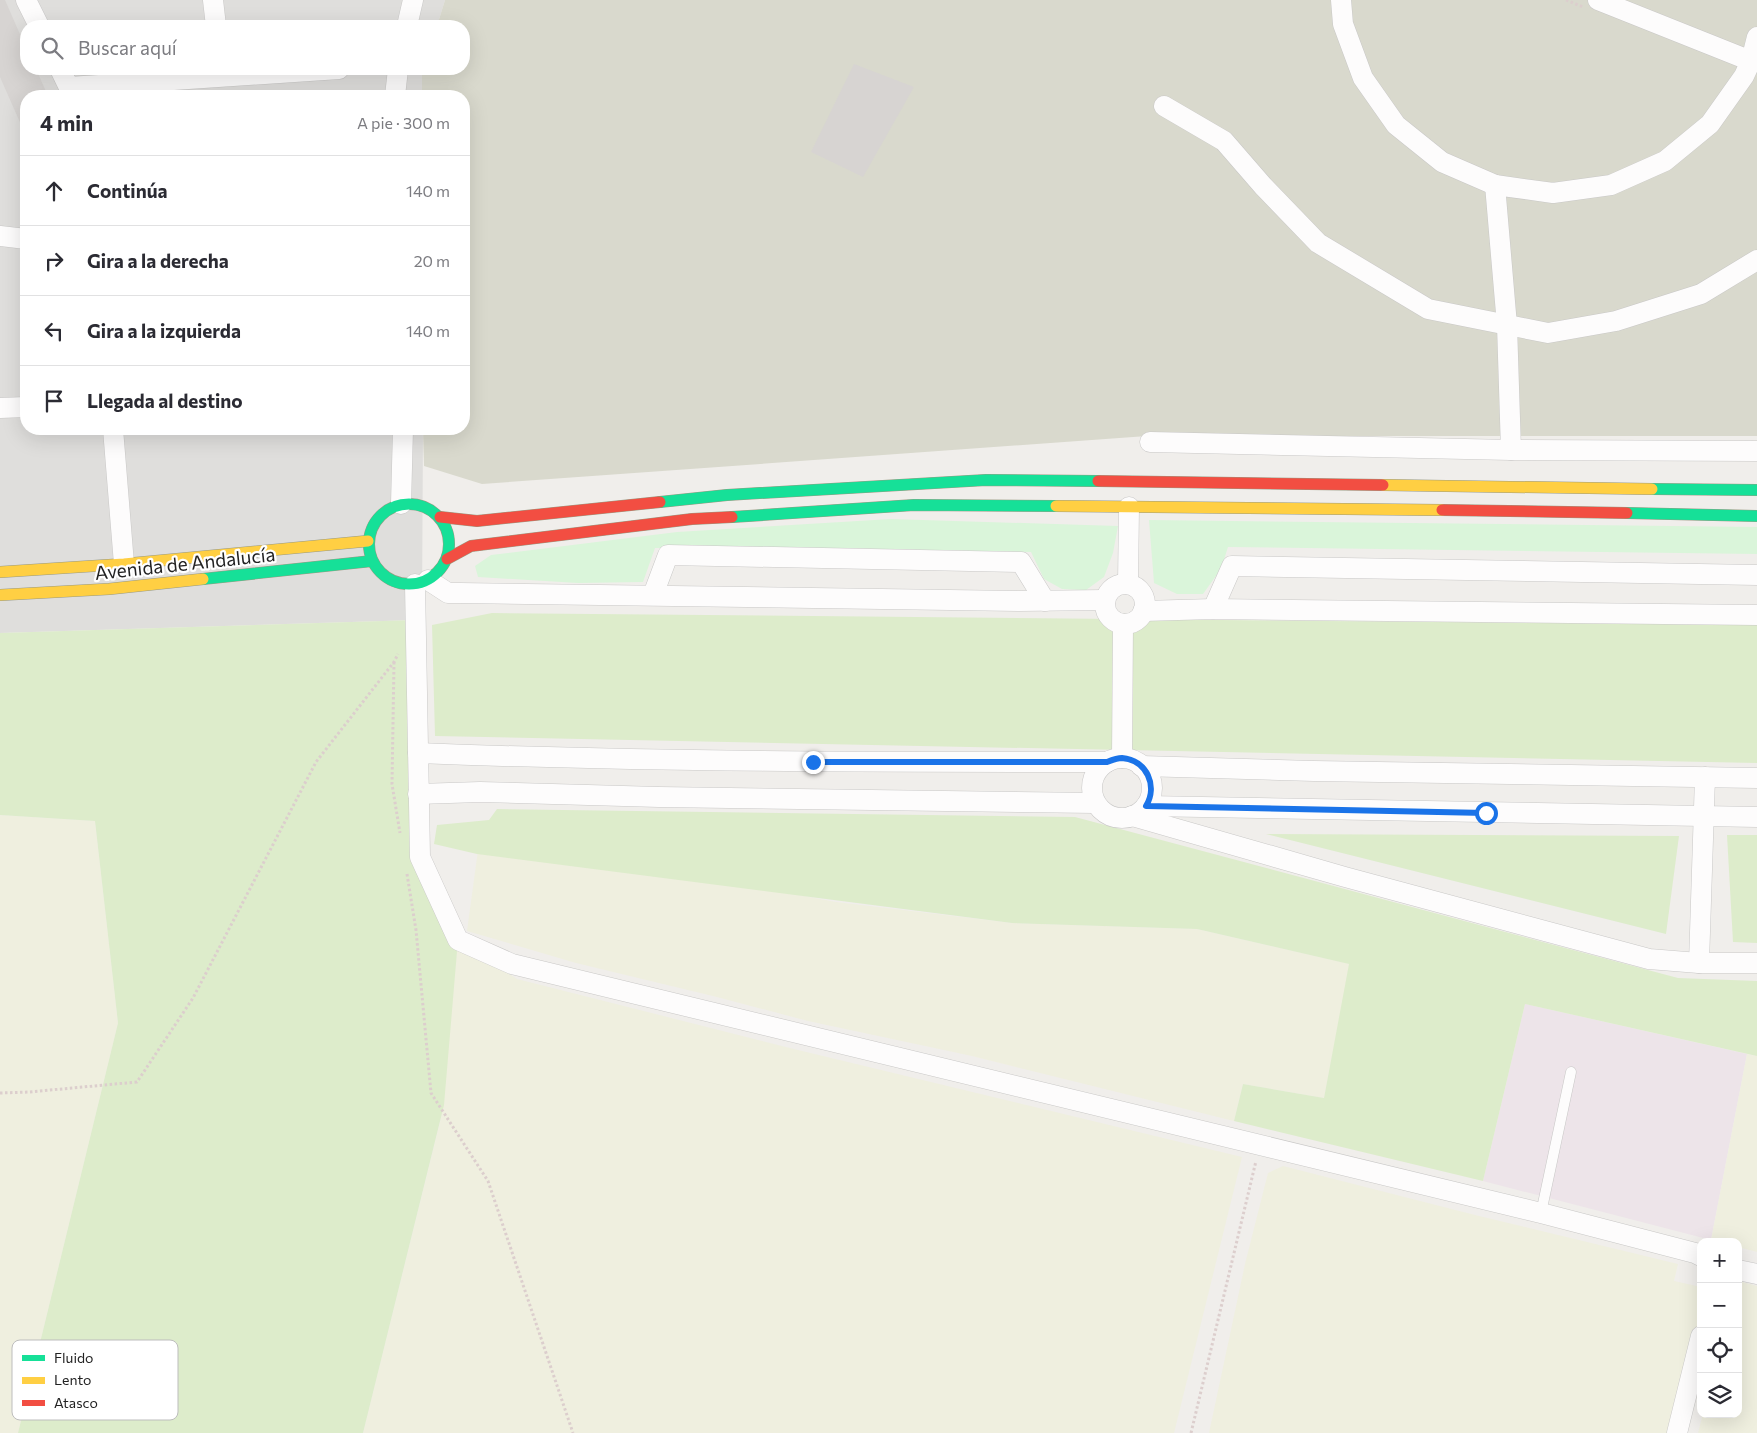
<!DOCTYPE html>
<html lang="es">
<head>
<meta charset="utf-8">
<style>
  body { margin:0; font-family:Commissioner,sans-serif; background:#f7f7f7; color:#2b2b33 }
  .controls { position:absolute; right:15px; bottom:15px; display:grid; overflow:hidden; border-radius:10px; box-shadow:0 5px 20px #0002 }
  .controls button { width:45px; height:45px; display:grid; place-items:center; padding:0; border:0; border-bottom:1px solid #e1e1e2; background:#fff; color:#2b2b33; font:25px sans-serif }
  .stop { position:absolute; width:15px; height:15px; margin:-11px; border:4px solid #1a73e8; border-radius:50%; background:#fff }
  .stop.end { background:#1a73e8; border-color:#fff; box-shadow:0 1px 5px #0008 }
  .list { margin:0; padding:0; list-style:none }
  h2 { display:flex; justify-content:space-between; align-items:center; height:65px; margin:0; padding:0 20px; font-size:21px }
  h2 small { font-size:16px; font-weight:400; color:#7c7c81 }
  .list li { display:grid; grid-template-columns:32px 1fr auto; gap:15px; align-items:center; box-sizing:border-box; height:70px; padding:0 20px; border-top:1px solid #e1e1e2 }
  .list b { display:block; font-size:19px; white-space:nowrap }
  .list em { font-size:16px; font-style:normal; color:#7c7c81 }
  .icon { flex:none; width:28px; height:28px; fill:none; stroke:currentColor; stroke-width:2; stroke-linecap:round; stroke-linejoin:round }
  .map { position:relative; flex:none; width:1757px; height:1433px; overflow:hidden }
  .search { position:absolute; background:#fff; box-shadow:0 5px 20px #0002; left:20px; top:20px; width:450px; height:55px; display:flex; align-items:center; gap:12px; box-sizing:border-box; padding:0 18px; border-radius:20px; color:#7c7c81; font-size:19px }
  .panel { position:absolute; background:#fff; box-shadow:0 5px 20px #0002; left:20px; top:90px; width:450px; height:345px; border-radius:20px }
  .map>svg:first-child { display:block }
  .residential { fill:#dfdedc }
  .industrial { fill:#ede4e9 }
  .construction { fill:#d9d9cd }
  .farmland { fill:#efefdf }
  .grass { fill:#ddeccb }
  .park { fill:#daf5da }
  .building { fill:#d7d4d2 }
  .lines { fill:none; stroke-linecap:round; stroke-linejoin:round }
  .lane-casing { stroke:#c9c8c7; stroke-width:11 }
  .street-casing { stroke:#c9c8c7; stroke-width:21 }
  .fast-casing { stroke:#999a82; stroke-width:12 }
  .slow-casing { stroke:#999a82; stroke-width:12 }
  .jam-casing { stroke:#999a82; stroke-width:12 }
  .path { stroke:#dccecd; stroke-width:3; stroke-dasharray:2.5 2.5; stroke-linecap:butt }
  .lane { stroke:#fdfcfc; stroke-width:10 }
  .street { stroke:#fdfcfc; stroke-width:20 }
  .fast { stroke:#16e098; stroke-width:11 }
  .slow { stroke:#ffcf43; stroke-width:11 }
  .jam { stroke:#f24e42; stroke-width:11 }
  .route { stroke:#1a73e8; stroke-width:6 }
  .labels { text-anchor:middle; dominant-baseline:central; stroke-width:4.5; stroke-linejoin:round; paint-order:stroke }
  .street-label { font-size:19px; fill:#222; stroke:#fff }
  .key { fill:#fff; stroke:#bdbdbd; stroke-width:1 }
  .key-label { font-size:14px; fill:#222 }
</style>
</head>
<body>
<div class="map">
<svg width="1757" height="1433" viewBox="0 0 1757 1433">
  <rect width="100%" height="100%" fill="#f0eeeb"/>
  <path class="residential" d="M0 0H445L437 26H26V69H423L422 74V96H26V429H423L422 611 415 620 0 633Z"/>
  <path class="industrial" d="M1525 1004 1747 1054 1711 1240 1483 1181Z"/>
  <path class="construction" d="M445 0H1757V436H1147L482 484 424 466 423 429H464V96H422V74L424 69H464V26H437Z"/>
  <g class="farmland">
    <path d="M0 815 95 821 118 1023 18 1433H0Z"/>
    <path d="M481 828 633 864 836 902 1012 923 1197 929 1350 964 1324 1098 1243 1084 1234 1121 972 1056 808 1021 717 997 576 963 467 931Z"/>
    <path d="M458 940 517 979 798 1050 1242 1157 1174 1433H363L441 1118Z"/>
    <path d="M1747 1054 1757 1056V1252L1738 1247V1242H1719L1711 1240Z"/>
    <path d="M1283 1166 1475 1215 1678 1264 1674 1281 1701 1287V1336L1677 1433H1209L1245 1264 1268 1173Z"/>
    <path d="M1738 1281 1757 1286V1433H1698L1703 1414H1738Z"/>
  </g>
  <g class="grass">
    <path d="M492 613 1757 625V763L435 736 432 625Z"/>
    <path d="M415 620 420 857 458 940 444 1105 363 1433H18L118 1023 95 821 0 815V633Z"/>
    <path d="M497 809 1075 817 1678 978 1757 981V1056L1525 1004 1483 1181 1234 1121 1243 1084 1324 1098 1349 964 1197 929 1012 923 477 854 434 844 437 825 489 820Z"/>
    <path d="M1266 834 1679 836 1666 934Z"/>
    <path d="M1727 835H1757V943L1733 942Z"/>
  </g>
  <g class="park">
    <path d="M891 519 1118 526 1113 553 1104 577 1086 590 1062 589 1044 579 1031 552 834 548H655L643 582 578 583 478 577 475 566 491 555 677 532Z"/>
    <path d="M1149 520 1757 527V554L1228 547 1221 569 1203 594H1177L1154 583Z"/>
  </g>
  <g class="building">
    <path d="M0 0H5L26 48V69H36L48 96H26V136L0 77Z"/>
    <path d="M854 64 914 87 863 177 811 152Z"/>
  </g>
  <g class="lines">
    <defs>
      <path id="lane" d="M1541 1213 1571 1072"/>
      <g id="street">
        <path d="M26 0 39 26"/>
        <path d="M213 0 216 26"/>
        <path d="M1341 0 1343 24 1363 78 1396 125 1442 162 1495 185 1553 193 1611 185 1665 161 1710 124 1744 76 1751 61 1757 37"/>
        <path d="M1598 0 1751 61 1757 62"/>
        <path d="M407 26 413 0"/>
        <path d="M60 69 73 96"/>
        <path d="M69 87 339 69"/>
        <path d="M395 96 398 69"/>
        <path d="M1164 106 1224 141 1263 186 1318 243 1428 309 1548 333 1616 321 1701 294 1757 260"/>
        <path d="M1495 185 1507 325 1511 450"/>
        <path d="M0 236 26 239"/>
        <path d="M0 408 26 407"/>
        <path d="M113 429 124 564"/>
        <path d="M1150 442 1511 450 1757 451"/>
        <path d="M401 504 403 429"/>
        <path d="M428 580 448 593H460L1019 601 1105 600"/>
        <path d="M415 584 420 857 458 940 512 964 1541 1213 1695 1253 1701 1256"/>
        <path d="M1128 584 1129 507"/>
        <circle cx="1125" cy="604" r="20"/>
        <path d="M653 595 668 555 1021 562 1045 601"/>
        <path d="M1213 609 1232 566 1757 575"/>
        <path d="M1143 611 1213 609 1757 615"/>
        <path d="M418 753C647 762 877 762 1107 762"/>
        <path d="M1122 758 1123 624"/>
        <circle cx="1122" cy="788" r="30"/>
        <path d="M1141 766 1314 771 1757 778"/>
        <path d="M418 794 480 792 659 797 1095 803"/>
        <path d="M1146 806 1757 817"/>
        <path d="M1132 816 1345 877 1649 959 1699 963H1757"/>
        <path d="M1699 963 1705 777"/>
        <path d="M1738 1270 1757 1274"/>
        <path d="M1677 1433 1701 1336"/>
      </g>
      <g id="fast">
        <path d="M1652 489 1757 490"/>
        <path d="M660 502 727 495 986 480 1098 481"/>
        <circle cx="409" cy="544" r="40"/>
        <path d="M1627 513 1757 516"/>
        <path d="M732 517 914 505 1056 506"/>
        <path d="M203 579 372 561"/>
      </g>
      <g id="slow">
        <path d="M1383 485 1652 489"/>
        <path d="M1056 506 1442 510"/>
        <path d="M0 572 124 564 368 541"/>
        <path d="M0 595 109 589 203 579"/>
      </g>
      <g id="jam">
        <path d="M1098 481 1383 485"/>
        <path d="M1442 510 1627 513"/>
        <path d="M440 517 477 521 660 502"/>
        <path d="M447 559 471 546 692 519 732 517"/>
      </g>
    </defs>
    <use href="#lane" class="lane-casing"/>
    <use href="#street" class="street-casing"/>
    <use href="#fast" class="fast-casing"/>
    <use href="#slow" class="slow-casing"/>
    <use href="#jam" class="jam-casing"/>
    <g class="path">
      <path d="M1566 0 1583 7"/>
      <path d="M394 662 392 784 400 833"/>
      <path d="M407 874 416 930 431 1093 488 1181 573 1433"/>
      <path d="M0 1093 29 1092 137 1082 193 998 316 762 394 662 398 654"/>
      <path d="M1191 1433 1256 1161"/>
    </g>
    <use href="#lane" class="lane"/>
    <use href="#street" class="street"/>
    <use href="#fast" class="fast"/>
    <use href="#slow" class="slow"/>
    <use href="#jam" class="jam"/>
  </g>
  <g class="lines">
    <path class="route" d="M813 762H1107C1112 760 1117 758 1122 758 1147 760 1158 786 1146 806L1486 813"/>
  </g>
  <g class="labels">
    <g class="street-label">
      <text transform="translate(185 563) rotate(-6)">Avenida de Andalucía</text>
    </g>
  </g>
  <rect x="12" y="1340" width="166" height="80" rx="8" class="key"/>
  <rect x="22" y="1355" width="23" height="6" fill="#16e098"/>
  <rect x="22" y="1377" width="23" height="7" fill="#ffcf43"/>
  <rect x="22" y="1400" width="23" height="6" fill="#f24e42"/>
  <g class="key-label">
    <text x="54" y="1363">Fluido</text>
    <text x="54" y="1385">Lento</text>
    <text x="54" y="1408">Atasco</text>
  </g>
</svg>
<div class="controls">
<button>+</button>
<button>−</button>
<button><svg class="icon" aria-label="locate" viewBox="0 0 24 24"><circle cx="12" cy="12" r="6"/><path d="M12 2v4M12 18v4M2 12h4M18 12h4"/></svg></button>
<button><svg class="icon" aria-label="layers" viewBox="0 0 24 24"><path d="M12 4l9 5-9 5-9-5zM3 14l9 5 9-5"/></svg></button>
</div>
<div class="stop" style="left:1486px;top:813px"></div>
<div class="stop end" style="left:813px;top:762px"></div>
<div class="search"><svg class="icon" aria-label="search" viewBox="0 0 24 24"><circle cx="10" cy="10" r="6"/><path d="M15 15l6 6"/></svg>Buscar aquí</div>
<section class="panel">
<h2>4 min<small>A pie · 300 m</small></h2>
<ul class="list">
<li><svg class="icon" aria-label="ahead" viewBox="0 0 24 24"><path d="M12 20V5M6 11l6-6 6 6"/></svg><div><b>Continúa</b></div><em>140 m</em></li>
<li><svg class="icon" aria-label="right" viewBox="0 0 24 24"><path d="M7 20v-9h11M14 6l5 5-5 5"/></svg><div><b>Gira a la derecha</b></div><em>20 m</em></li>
<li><svg class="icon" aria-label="left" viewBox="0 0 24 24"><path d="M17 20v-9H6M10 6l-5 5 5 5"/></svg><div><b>Gira a la izquierda</b></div><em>140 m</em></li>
<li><svg class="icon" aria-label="arrive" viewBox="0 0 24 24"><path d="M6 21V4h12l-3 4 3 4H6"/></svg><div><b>Llegada al destino</b></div></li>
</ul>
</section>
</div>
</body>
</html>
